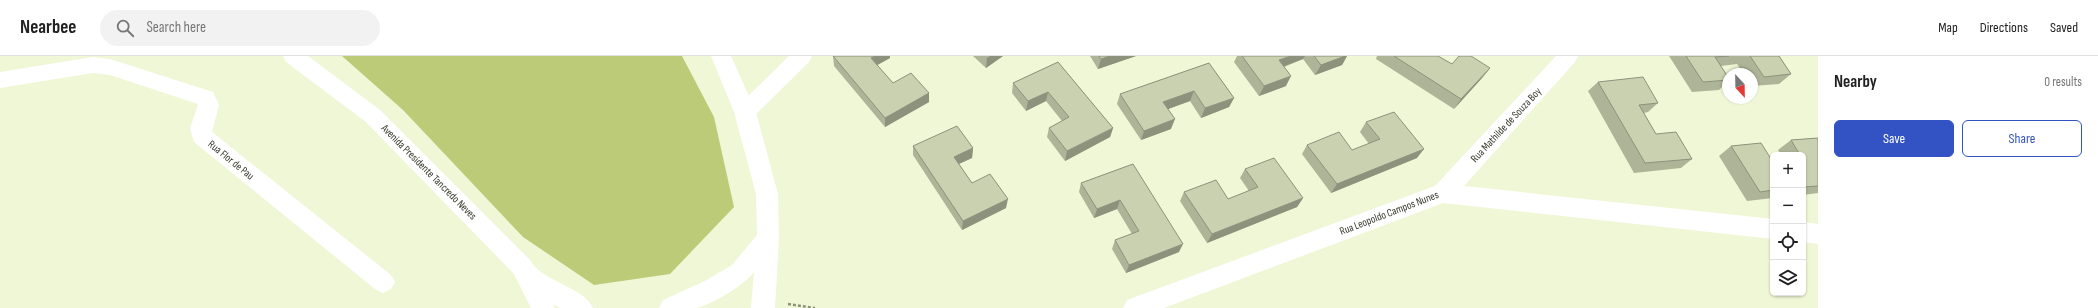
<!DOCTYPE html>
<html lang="en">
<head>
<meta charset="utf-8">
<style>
  body { margin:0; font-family:"Sofia Sans Condensed",sans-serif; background:#f2f2f2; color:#222 }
  .controls { position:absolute; right:12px; bottom:12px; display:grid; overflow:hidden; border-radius:6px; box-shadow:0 1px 3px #0004 }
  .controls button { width:36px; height:36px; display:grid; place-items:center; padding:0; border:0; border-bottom:1px solid #e0e0e0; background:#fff; color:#222; font:20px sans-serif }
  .compass { position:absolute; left:1722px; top:12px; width:36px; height:36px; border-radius:50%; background:#fff; box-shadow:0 1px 3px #0004; rotate:158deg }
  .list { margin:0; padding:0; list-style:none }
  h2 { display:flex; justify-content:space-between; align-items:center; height:52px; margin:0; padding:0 16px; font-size:17px }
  h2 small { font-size:13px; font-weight:400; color:#767676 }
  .actions { display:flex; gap:8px; padding:12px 16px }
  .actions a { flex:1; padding:9px 0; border:1px solid #3352c3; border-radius:6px; text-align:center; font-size:14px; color:#3352c3 }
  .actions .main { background:#3352c3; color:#fff }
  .icon { flex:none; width:22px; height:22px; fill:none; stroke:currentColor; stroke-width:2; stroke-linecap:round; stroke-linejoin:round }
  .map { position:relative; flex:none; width:1818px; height:252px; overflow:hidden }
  header { display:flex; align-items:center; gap:24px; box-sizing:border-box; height:56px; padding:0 20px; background:#fff; border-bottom:1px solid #e0e0e0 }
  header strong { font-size:19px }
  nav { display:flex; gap:22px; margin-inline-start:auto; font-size:14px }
  .search { width:280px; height:36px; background:#f2f2f2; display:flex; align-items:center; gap:10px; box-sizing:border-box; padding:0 14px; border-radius:22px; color:#767676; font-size:15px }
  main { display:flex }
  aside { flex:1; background:#fff }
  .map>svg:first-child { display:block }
  .green { fill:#bccb78 }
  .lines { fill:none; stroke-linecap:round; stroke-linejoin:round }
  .path { stroke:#8d917b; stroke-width:2.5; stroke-dasharray:3 2; stroke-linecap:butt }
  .minor { fill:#fff; fill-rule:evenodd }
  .primary { fill:#fff; fill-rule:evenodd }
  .wall { fill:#aeb498 }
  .shaded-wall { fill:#8d927c }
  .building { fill:#cad1b1; stroke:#8d927c }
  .labels { text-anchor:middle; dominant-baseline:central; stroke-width:3.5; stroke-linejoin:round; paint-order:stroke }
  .street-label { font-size:11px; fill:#36382c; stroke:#fff }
</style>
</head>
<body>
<header>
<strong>Nearbee</strong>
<div class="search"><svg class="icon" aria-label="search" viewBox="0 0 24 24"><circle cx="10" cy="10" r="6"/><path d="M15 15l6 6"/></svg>Search here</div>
<nav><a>Map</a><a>Directions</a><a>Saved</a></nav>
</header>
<main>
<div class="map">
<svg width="1818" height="252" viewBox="0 0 1818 252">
  <rect width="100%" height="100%" fill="#f0f7d6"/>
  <path class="green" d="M342 0H682L714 61 734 151 670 218 594 229 523 181 403 54Z"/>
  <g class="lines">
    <path class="path" d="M788 248 815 252"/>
    <g class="minor">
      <path d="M789 0H812L809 6 752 62 745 65 738 62 734 56 738 50Z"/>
      <path d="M1556 0H1578L1575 6 1464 130 1773 163V183L1443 147 1164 252H1123L1127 244 1435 130Z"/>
      <path d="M93 1 110 3 213 36 219 49 212 76 391 219 395 226 391 233 383 237 375 233 194 86 190 73 198 48 110 19 93 17 0 32V16Z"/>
      <path d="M1803 166 1818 168V188L1803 186Z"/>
    </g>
    <g class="primary">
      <path d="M283 0H308L380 54 530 204C542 226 583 230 593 252H560L553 248 555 252H531L514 218 366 66 286 6Z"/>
      <path d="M711 0H731L756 56 778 138 779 182 775 252H751L754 216C743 230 713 248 696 252 685 252 671 252 659 252L663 244 705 225 732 209 757 179 756 138 734 56Z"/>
    </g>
  </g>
  <g class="wall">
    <path d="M833 0H890V2L877 9 893 27 929 37V46L885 71 834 10Z"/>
    <path d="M973 0H1003L986 12Z"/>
    <path d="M1090 0H1136L1098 13Z"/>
    <path d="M1237 0H1347L1342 9 1315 19 1303 3 1284 11 1286 30 1259 40 1234 6Z"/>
    <path d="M1377 0H1438L1452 8 1490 12 1482 22 1454 53 1376 3Z"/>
    <path d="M1669 0H1779L1791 18 1779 28 1752 30V18H1744L1737 8 1721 10 1728 21V25L1719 34 1692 36Z"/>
    <path d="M1058 6 1113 72 1110 81 1065 105 1047 81 1049 72 1062 65 1046 45 1026 55 1012 37 1013 27Z"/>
    <path d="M1209 7 1234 42 1229 51 1201 62 1190 45 1168 53 1171 73 1141 84 1117 48 1120 38Z"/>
    <path d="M1598 26 1658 47 1648 56 1644 57 1656 78 1692 103 1681 112 1634 117 1588 35Z"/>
    <path d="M1366 66 1417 102 1331 137 1302 98 1307 89 1352 94 1369 88 1360 76Z"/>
    <path d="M1818 82V137L1803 139V99H1781L1778 94 1791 84Z"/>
    <path d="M913 90 973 92 972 102 959 108 972 127 1006 152 962 174 913 99Z"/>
    <path d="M1731 90 1773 106V142L1747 145 1719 100Z"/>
    <path d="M1133 108 1179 196 1126 217 1112 193 1115 184 1132 178 1117 153 1094 162 1079 136 1081 127Z"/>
    <path d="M1245 113 1303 142 1297 151 1207 187 1180 145 1184 136 1228 143 1249 135 1240 122Z"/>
  </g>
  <g class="shaded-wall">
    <path d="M875 0H890V2L872 12 871 2Z"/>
    <path d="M990 0H1003L986 12 987 2Z"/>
    <path d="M1110 0H1136L1098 13 1101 3Z"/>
    <path d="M1291 0H1305L1303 3 1274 14 1279 4Z"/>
    <path d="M1345 0H1347L1342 9 1315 19 1321 9Z"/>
    <path d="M1490 12 1482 22 1454 53 1461 43Z"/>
    <path d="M1291 20 1286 30 1259 40 1264 30Z"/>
    <path d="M1194 35 1190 45 1160 56 1163 46Z"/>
    <path d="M1048 36 1046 45 1026 55 1028 45Z"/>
    <path d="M929 37V46L885 71V62Z"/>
    <path d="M1234 42 1229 51 1201 62 1205 52Z"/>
    <path d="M1175 63 1171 73 1141 84 1144 75Z"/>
    <path d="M1113 72 1110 81 1065 105 1067 95Z"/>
    <path d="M973 92 972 102 954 110V101Z"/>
    <path d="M1424 93 1417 102 1331 137 1337 128Z"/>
    <path d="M1303 142 1297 151 1207 187 1212 178Z"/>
    <path d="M1008 143 1006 152 962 174 963 165Z"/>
    <path d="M1120 144 1117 153 1094 162 1097 153Z"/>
    <path d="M1183 188 1179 196 1126 217 1129 209Z"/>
  </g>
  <g class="building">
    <path d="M833 0H875L871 2 893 27 911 17 929 37 885 62Z"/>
    <path d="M1099 0H1110L1101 3Z"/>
    <path d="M1242 0H1291L1279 4 1291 20 1264 30Z"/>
    <path d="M1314 0H1345L1321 9Z"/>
    <path d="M1394 0H1438L1452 8 1459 0H1471L1490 12 1461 43Z"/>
    <path d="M1686 0H1729L1715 1 1728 21V24L1703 26Z"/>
    <path d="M1750 0H1779L1791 18 1764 21Z"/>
    <path d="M1058 6 1113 72 1067 95 1049 72 1069 61 1048 36 1028 45 1013 27Z"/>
    <path d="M1209 7 1234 42 1205 52 1194 35 1163 46 1175 63 1144 75 1120 38Z"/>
    <path d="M1643 21 1658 47 1639 49 1656 78 1676 76 1692 103 1645 107 1598 26Z"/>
    <path d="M1394 56 1424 93 1337 128 1307 89 1339 76 1352 94 1380 83 1366 66Z"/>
    <path d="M957 70 973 92 954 101 972 127 990 118 1008 143 963 165 913 90Z"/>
    <path d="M1818 82V130L1803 131V99H1800L1791 84Z"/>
    <path d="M1761 87 1773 106V134L1760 136 1731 90Z"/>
    <path d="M1274 102 1303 142 1212 178 1184 136 1216 124 1228 143 1258 131 1245 113Z"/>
    <path d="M1133 108 1183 188 1129 209 1115 184 1139 175 1120 144 1097 153 1081 127Z"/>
  </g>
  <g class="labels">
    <g class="street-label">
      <text transform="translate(1506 69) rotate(-47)">Rua Mathilde de Souza Boy</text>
      <text transform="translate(231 104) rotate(39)">Rua Flor de Pau</text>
      <text transform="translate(429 116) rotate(45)">Avenida Presidente Tancredo Neves</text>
      <text transform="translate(1389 157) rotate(-21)">Rua Leopoldo Campos Nunes</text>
    </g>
  </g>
</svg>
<div class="controls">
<button>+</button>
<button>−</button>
<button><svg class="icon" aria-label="locate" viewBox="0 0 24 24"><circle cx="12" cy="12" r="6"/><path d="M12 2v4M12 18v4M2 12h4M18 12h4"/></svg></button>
<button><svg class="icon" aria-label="layers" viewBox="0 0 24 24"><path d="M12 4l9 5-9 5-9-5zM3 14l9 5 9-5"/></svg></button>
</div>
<svg class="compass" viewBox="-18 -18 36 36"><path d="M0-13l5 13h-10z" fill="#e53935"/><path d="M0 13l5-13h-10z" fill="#767676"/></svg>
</div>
<aside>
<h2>Nearby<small>0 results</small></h2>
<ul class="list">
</ul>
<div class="actions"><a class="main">Save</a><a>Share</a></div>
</aside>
</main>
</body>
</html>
